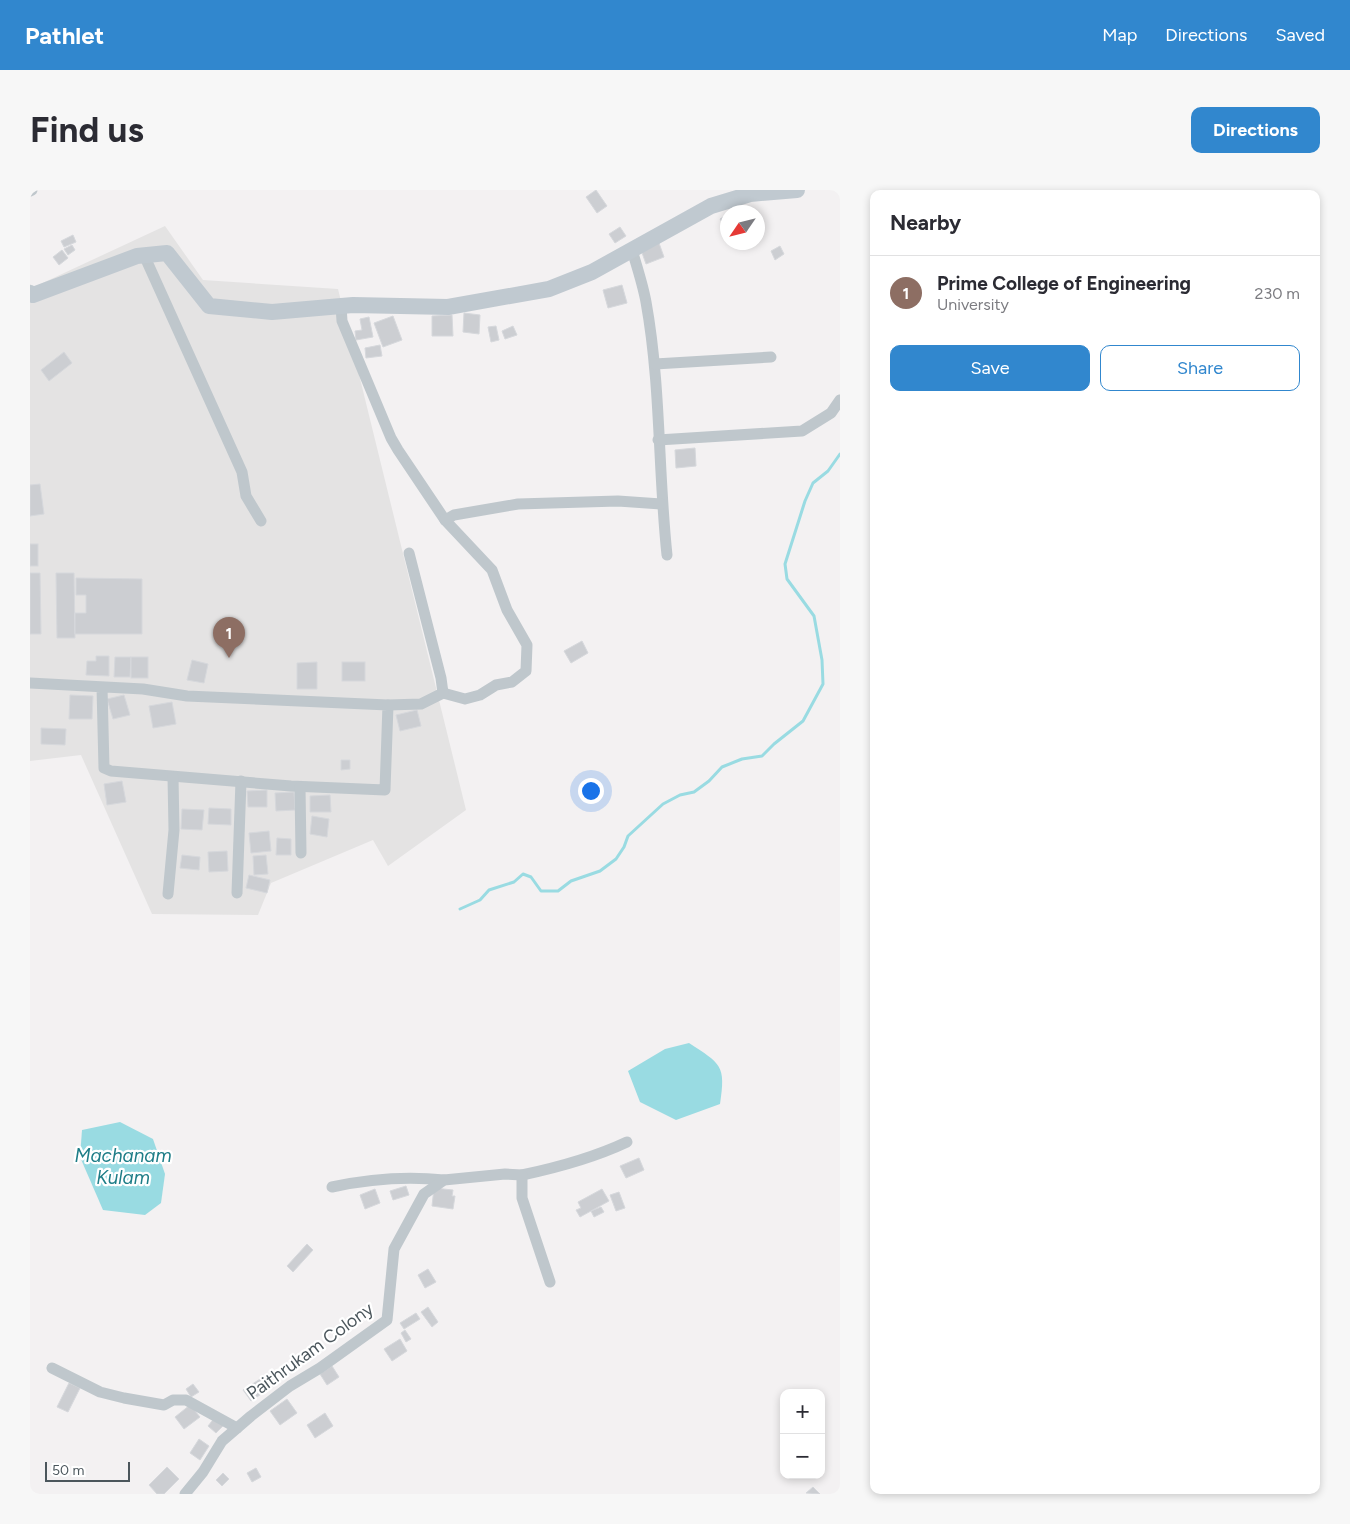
<!DOCTYPE html>
<html lang="en">
<head>
<meta charset="utf-8">
<style>
  body { margin:0; font-family:Figtree,sans-serif; background:#f7f7f7; color:#2b2b33 }
  .controls { position:absolute; right:15px; bottom:15px; display:grid; overflow:hidden; border-radius:10px; box-shadow:0 2px 8px #0003 }
  .controls button { width:45px; height:45px; display:grid; place-items:center; padding:0; border:0; border-bottom:1px solid #e1e1e2; background:#fff; color:#2b2b33; font:25px sans-serif }
  .compass { position:absolute; left:690px; top:15px; width:45px; height:45px; border-radius:50%; background:#fff; box-shadow:0 2px 8px #0003; rotate:235deg }
  .scale { position:absolute; left:15px; bottom:12px; width:85px; box-sizing:border-box; padding-left:5px; border:2px solid #4b565c; border-top:0; font-size:14px; line-height:18px; white-space:nowrap; color:#4b565c; -webkit-text-stroke:4px #fff; paint-order:stroke }
  .you { position:absolute; left:560px; top:600px; width:18px; height:18px; margin:-12px; border:4px solid #fff; border-radius:50%; background:#1a73e8; box-shadow:0 0 0 8px #1a73e833 }
  .badge { display:grid; place-items:center; width:32px; height:32px; border-radius:50%; background:#3187ce; color:#fff; font-size:16px; font-weight:700 }
  .pin { position:absolute; translate:-50% -41px; filter:drop-shadow(0 1px 2px #0008) }
  .pin::after { content:''; position:absolute; top:26px; width:18px; height:15px; background:inherit; clip-path:polygon(0 0,100% 0,50% 100%) }
  .list { margin:0; padding:0; list-style:none }
  h2 { display:flex; justify-content:space-between; align-items:center; height:65px; margin:0; padding:0 20px; font-size:21px }
  h2 small { font-size:16px; font-weight:400; color:#7c7c81 }
  .list li { display:grid; grid-template-columns:32px 1fr auto; gap:15px; align-items:center; box-sizing:border-box; height:75px; padding:0 20px; border-top:1px solid #e1e1e2 }
  .list b { display:block; font-size:19px; white-space:nowrap }
  .list p { margin:0; font-size:16px; white-space:nowrap; color:#7c7c81 }
  .list em { font-size:16px; font-style:normal; color:#7c7c81 }
  .actions { display:flex; gap:10px; padding:15px 20px }
  .actions a { flex:1; padding:11px 0; border:1px solid #3187ce; border-radius:10px; text-align:center; font-size:18px; color:#3187ce }
  .actions .main { background:#3187ce; color:#fff }
  .map { position:relative; flex:none; width:810px; height:1304px; overflow:hidden; border-radius:10px }
  header { display:flex; align-items:center; gap:30px; box-sizing:border-box; height:70px; padding:0 25px; background:#3187ce; color:#fff }
  header strong { font-size:24px }
  nav { display:flex; gap:28px; margin-inline-start:auto; font-size:18px }
  .intro { display:flex; align-items:center; justify-content:space-between; box-sizing:border-box; height:120px; padding:0 30px }
  h1 { margin:0; font-size:35px }
  .button { padding:12px 22px; border-radius:10px; background:#3187ce; color:#fff; font-size:18px; font-weight:700 }
  main { display:flex; gap:30px; padding:0 30px }
  aside { flex:1; background:#fff; border-radius:10px; box-shadow:0 2px 8px #0003 }
  .map>svg:first-child { display:block }
  .education { fill:#e4e3e3 }
  .water { fill:#99dbe2 }
  .lines { fill:none; stroke-linecap:round; stroke-linejoin:round }
  .stream { stroke:#99dbe2; stroke-width:3 }
  .building { fill:#ccced2; stroke:#d6d8dc }
  .street { stroke:#bfc7cc; stroke-width:11 }
  .secondary { stroke:#c0c9d0; stroke-width:16 }
  .labels { text-anchor:middle; dominant-baseline:central; stroke-width:4.5; stroke-linejoin:round; paint-order:stroke }
  .street-label { font-size:18px; fill:#4b565c; stroke:#fff }
  .water-label { font-size:19px; font-style:italic; fill:#1d7d87; stroke:#fff }
</style>
</head>
<body>
<header>
<strong>Pathlet</strong>
<nav><a>Map</a><a>Directions</a><a>Saved</a></nav>
</header>
<div class="intro"><h1>Find us</h1><a class="button">Directions</a></div>
<main>
<div class="map">
<svg width="810" height="1304" viewBox="0 0 810 1304">
  <rect width="100%" height="100%" fill="#f3f1f2"/>
  <path class="education" d="M135 36 173 90 308 99 436 620 358 676 343 650 241 693 228 725 122 724 51 565 0 571V94L4 97Z"/>
  <g class="water">
    <path d="M659 853C691 874 696 875 690 914L646 930 610 912 598 881 635 859Z"/>
    <path d="M90 932 123 949 135 984 131 1013 115 1025 73 1020 50 967 52 940Z"/>
  </g>
  <g class="lines">
    <path class="stream" d="M430 719 450 710 459 700 484 692 493 684 501 687 511 701H528L541 691 570 681 586 669 594 657 598 646 633 614 650 605 664 602 679 591 692 577 712 569 732 566 744 554 773 531 793 494 792 470 784 426 757 389 755 374 775 311 783 293 798 281 810 264"/>
  </g>
  <g class="building">
    <path d="M566 0 577 16 567 23 556 7Z"/>
    <path d="M698 24V37L696 38 690 29Z"/>
    <path d="M590 37 596 46 585 53 579 44Z"/>
    <path d="M43 45 46 52 34 57 31 51Z"/>
    <path d="M629 53 634 67 616 74 611 60Z"/>
    <path d="M42 55 45 60 38 65 34 59Z"/>
    <path d="M750 56 754 64 745 70 741 61Z"/>
    <path d="M32 60 38 68 29 75 23 67Z"/>
    <path d="M592 95 597 113 578 118 573 100Z"/>
    <path d="M434 123 450 125 449 144 433 142Z"/>
    <path d="M422 125 423 146H402V126Z"/>
    <path d="M363 126 372 150 353 157 344 133Z"/>
    <path d="M339 127 343 147 326 150 325 141 332 140 330 129Z"/>
    <path d="M466 136 469 150 461 152 458 137Z"/>
    <path d="M483 136 487 145 475 149 472 141Z"/>
    <path d="M350 155 352 166 336 168 335 158Z"/>
    <path d="M34 162 42 173 19 191 11 180Z"/>
    <path d="M665 258 666 276 646 278 645 260Z"/>
    <path d="M10 294 14 324 0 326V295Z"/>
    <rect x="0" y="354" width="8" height="22"/>
    <path d="M0 383H10L11 444H0Z"/>
    <path d="M26 383H44L45 448H27Z"/>
    <path d="M46 388 112 389V444H45V423H56V405H46Z"/>
    <path d="M552 451 558 463 541 473 534 461Z"/>
    <path d="M66 466H79V486L56 485 57 471H66Z"/>
    <path d="M85 467H101L100 487H84Z"/>
    <rect x="101" y="467" width="17" height="21"/>
    <path d="M162 470 178 474 174 493 157 490Z"/>
    <path d="M287 472V499H267V473Z"/>
    <rect x="312" y="472" width="23" height="19"/>
    <path d="M40 505 63 506 62 529H39Z"/>
    <path d="M94 505 100 525 83 529 77 509Z"/>
    <path d="M142 512 146 534 123 538 119 516Z"/>
    <path d="M387 520 391 536 370 541 366 525Z"/>
    <path d="M11 538 36 539 35 555 11 554Z"/>
    <path d="M311 570H320V579L311 580Z"/>
    <path d="M92 591 96 612 77 615 74 594Z"/>
    <path d="M237 600V617H218L217 601Z"/>
    <path d="M264 602 265 620 246 621 245 603Z"/>
    <path d="M300 605 301 622H280V606Z"/>
    <path d="M179 618 201 619V635L178 634Z"/>
    <path d="M152 619 174 620 172 640 151 639Z"/>
    <path d="M282 626 299 629 297 647 280 644Z"/>
    <path d="M239 641 241 661 221 663 219 643Z"/>
    <path d="M247 648 261 649V665H246Z"/>
    <path d="M197 661 198 681 179 682 178 662Z"/>
    <path d="M152 665 170 667 169 680 150 678Z"/>
    <path d="M236 665 238 684 224 685 223 666Z"/>
    <path d="M219 685 240 690 237 703 216 698Z"/>
    <path d="M609 968 614 980 596 988 590 976Z"/>
    <path d="M376 996 379 1005 363 1010 360 1001Z"/>
    <path d="M404 998 423 1000 422 1006H425L423 1019 402 1016Z"/>
    <path d="M345 999 350 1013 335 1019 330 1005Z"/>
    <path d="M572 999 579 1011 550 1027 546 1020 551 1018 548 1012Z"/>
    <path d="M589 1002 595 1018 586 1021 580 1005Z"/>
    <path d="M571 1017 574 1022 564 1027 561 1021Z"/>
    <path d="M277 1054 283 1060 263 1082 257 1076Z"/>
    <path d="M398 1079 406 1092 395 1098 388 1085Z"/>
    <path d="M398 1117 408 1132 402 1137 391 1122Z"/>
    <path d="M386 1123 390 1129 374 1139 370 1133Z"/>
    <path d="M375 1140 381 1149 376 1152 371 1143Z"/>
    <path d="M370 1149 377 1161 362 1171 354 1159Z"/>
    <path d="M302 1176 309 1187 297 1195 290 1184Z"/>
    <path d="M241 1182 245 1188 240 1192 243 1196 221 1211 213 1200Z"/>
    <path d="M39 1193 50 1198 38 1222 27 1217Z"/>
    <path d="M163 1194 169 1202 161 1207 156 1199Z"/>
    <path d="M257 1209 267 1223 250 1235 240 1221Z"/>
    <path d="M160 1215 170 1227 154 1239 145 1227Z"/>
    <path d="M295 1223 303 1236 285 1248 277 1235Z"/>
    <path d="M186 1226 195 1234 186 1243 178 1236Z"/>
    <path d="M169 1249 179 1256 170 1270 160 1263Z"/>
    <path d="M137 1277 149 1289 134 1304H127L119 1295Z"/>
    <path d="M226 1278 231 1287 222 1292 217 1283Z"/>
    <path d="M193 1283 199 1289 192 1296 186 1290Z"/>
    <path d="M783 1297 790 1304 776 1303Z"/>
  </g>
  <g class="lines">
    <g class="street">
      <path d="M0 1 2 0"/>
      <path d="M602 60C607 77 613 95 616 112 631 195 628 281 637 365"/>
      <path d="M114 65 212 282 216 306 231 331"/>
      <path d="M311 116 312 131 361 248 368 260 415 330 462 380 477 420 497 455 496 481 482 492 466 495 450 505 435 509 413 503"/>
      <path d="M625 174 741 167"/>
      <path d="M628 250 772 241 801 223 810 210"/>
      <path d="M415 330 424 325 488 314 588 311 631 314"/>
      <path d="M0 493 113 499 157 506 358 515 355 600 261 596 81 581 74 578 72 497"/>
      <path d="M358 515 391 514 413 503 411 488 379 363"/>
      <path d="M270 597 271 663"/>
      <path d="M207 703 211 591"/>
      <path d="M138 704 144 640 143 587"/>
      <path d="M492 985C530 977 563 968 597 952"/>
      <path d="M302 997C339 989 376 986 414 990"/>
      <path d="M22 1178 70 1202 94 1208 134 1215 143 1210H156L207 1238"/>
      <path d="M155 1304 173 1282 192 1251 221 1226 260 1196 290 1178 357 1130 364 1059 394 1004 414 990 475 984 492 985V1008L520 1092"/>
    </g>
    <path class="secondary" d="M0 103 3 105 107 66 137 63 179 116 242 122 323 115 418 117 519 99 562 82 681 16 720 4 767 0"/>
  </g>
  <g class="labels">
    <g class="street-label">
      <text transform="translate(280 1161) rotate(-36)">Paithrukam Colony</text>
    </g>
    <g class="water-label">
      <text x="93" y="965">Machanam<tspan x="93" dy="22">Kulam</tspan></text>
    </g>
  </g>
</svg>
<div class="controls">
<button>+</button>
<button>−</button>
</div>
<svg class="compass" viewBox="-18 -18 36 36"><path d="M0-13l5 13h-10z" fill="#e53935"/><path d="M0 13l5-13h-10z" fill="#7c7c81"/></svg>
<div class="scale">50 m</div>
<div class="you"></div>
<div class="pin badge" style="left:199px;top:468px;background:#8d6e63">1</div>
</div>
<aside>
<h2>Nearby<small></small></h2>
<ul class="list">
<li><span class="badge" style="background:#8d6e63">1</span><div><b>Prime College of Engineering</b><p>University</p></div><em>230 m</em></li>
</ul>
<div class="actions"><a class="main">Save</a><a>Share</a></div>
</aside>
</main>
</body>
</html>
